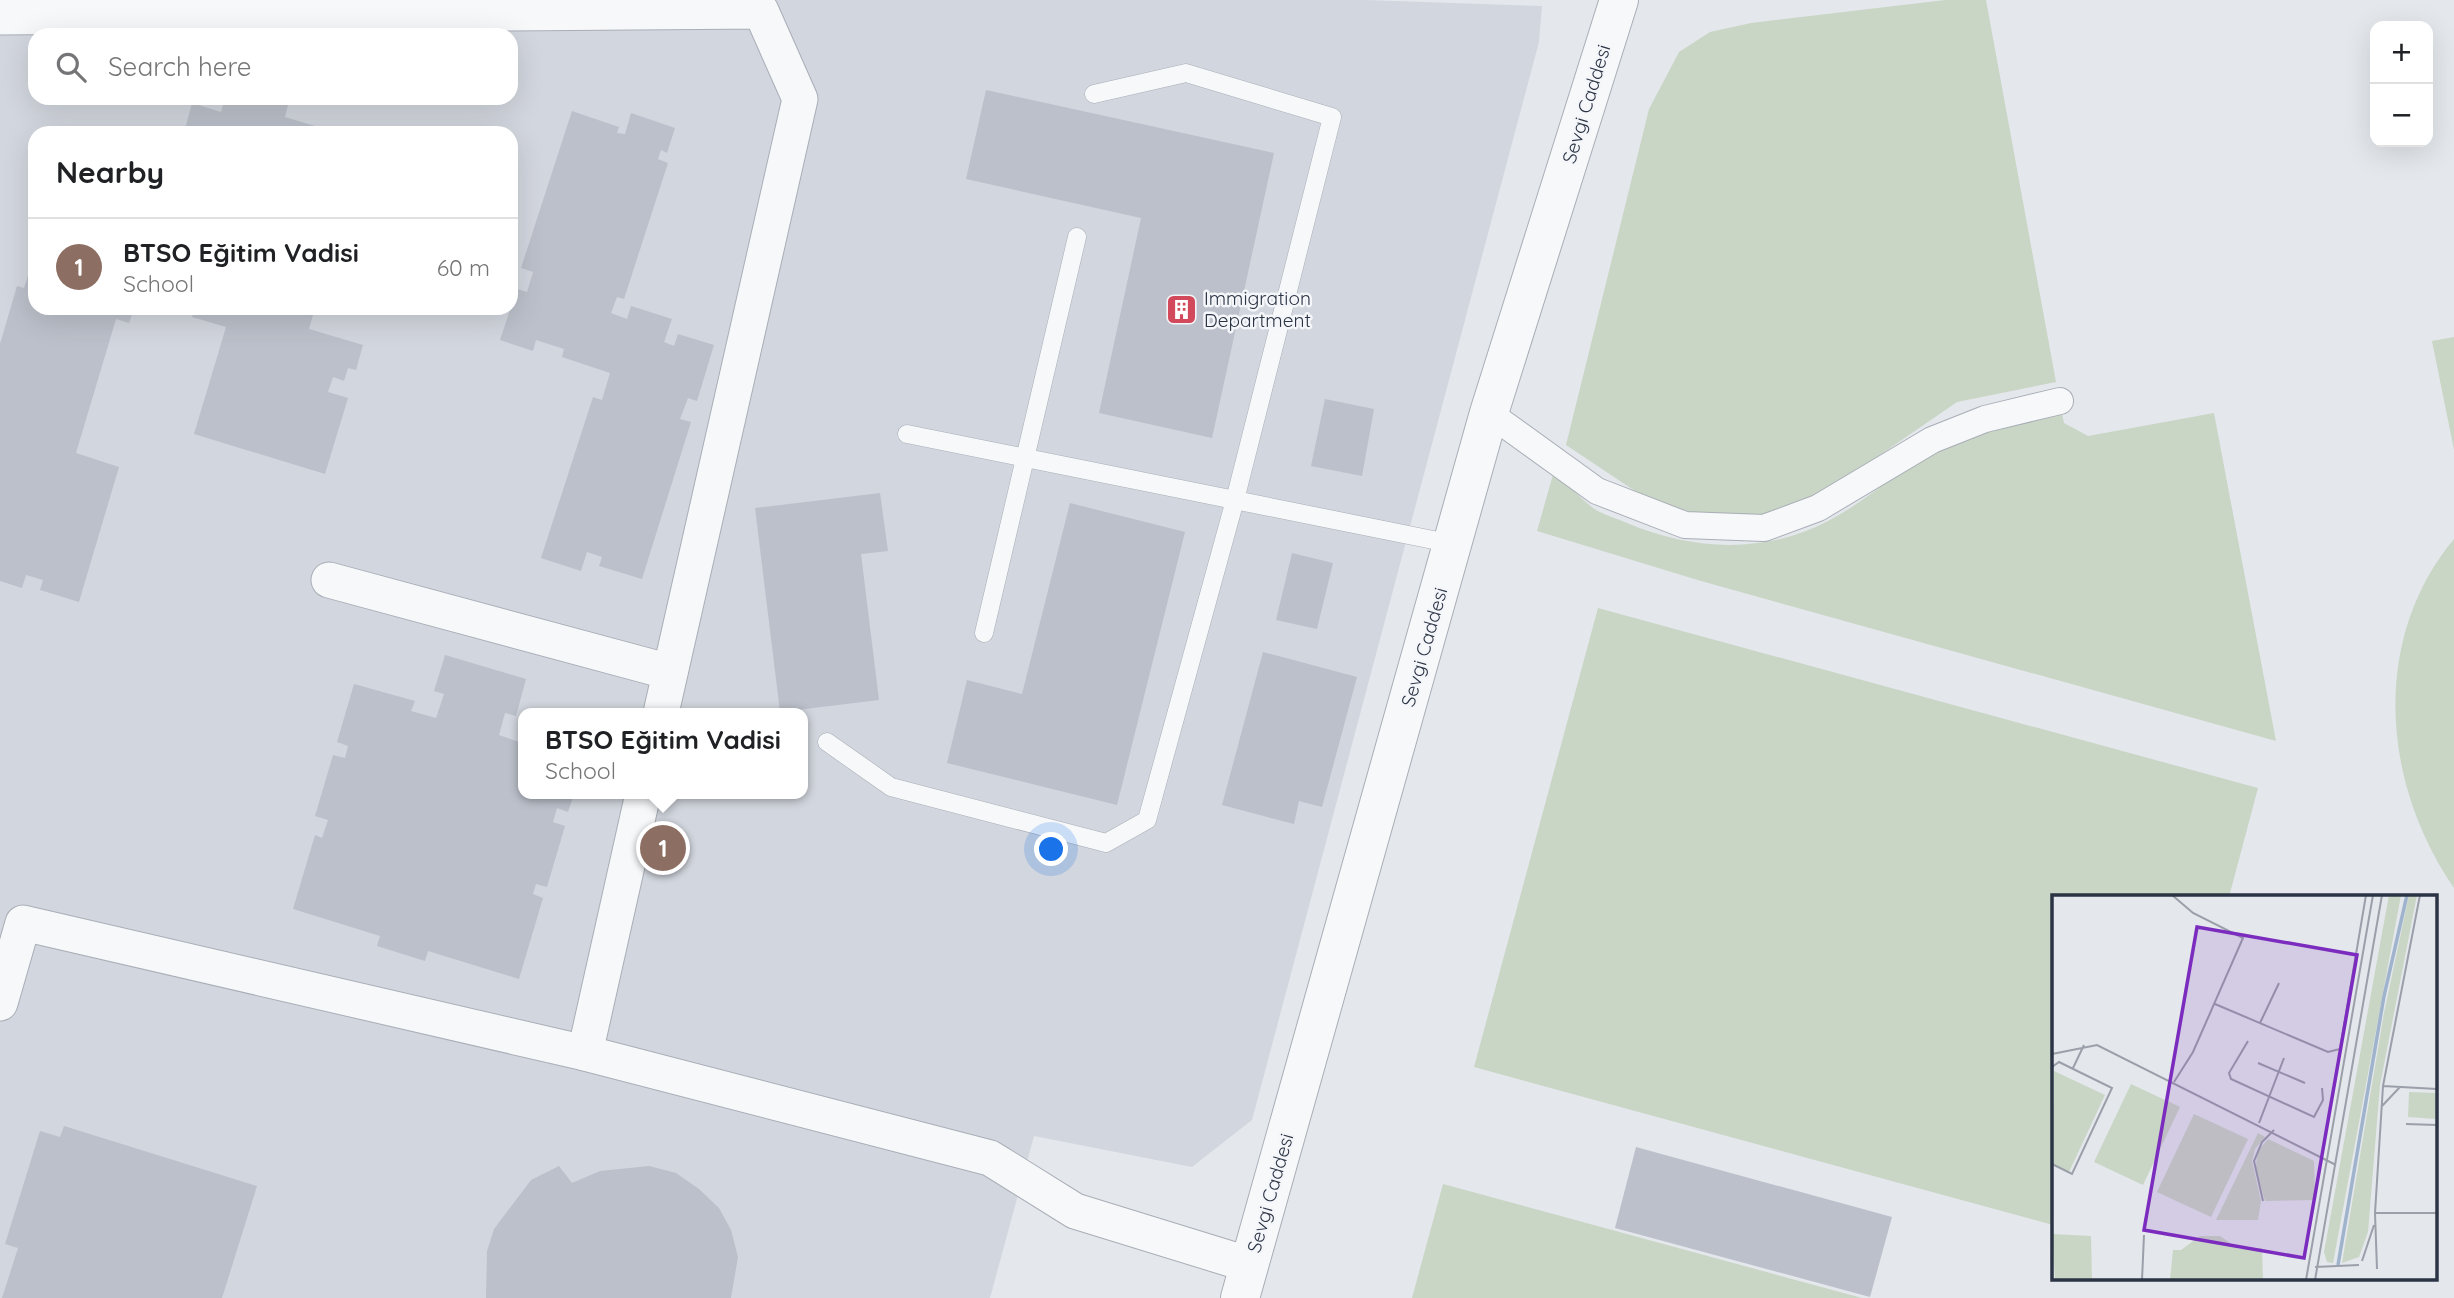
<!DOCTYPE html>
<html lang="en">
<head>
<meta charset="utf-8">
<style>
  body { margin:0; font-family:Quicksand,sans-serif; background:#f6f6f6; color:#202124 }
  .controls { position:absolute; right:21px; top:21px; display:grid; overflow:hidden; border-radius:14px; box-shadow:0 7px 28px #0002 }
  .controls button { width:63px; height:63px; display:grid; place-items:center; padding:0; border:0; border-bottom:2px solid #e0e0e0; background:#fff; color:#202124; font:35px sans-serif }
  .you { position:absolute; left:1052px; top:850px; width:24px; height:24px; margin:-18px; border:5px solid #fff; border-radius:50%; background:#1a73e8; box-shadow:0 0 0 10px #1a73e833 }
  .badge { display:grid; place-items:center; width:46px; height:46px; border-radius:50%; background:#d1495b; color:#fff; font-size:23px; font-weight:700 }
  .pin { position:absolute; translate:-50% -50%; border:4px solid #fff; box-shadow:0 2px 7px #0006 }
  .popup { position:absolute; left:518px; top:708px; width:290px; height:91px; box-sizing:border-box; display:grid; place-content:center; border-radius:14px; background:#fff; filter:drop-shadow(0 2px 5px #0005); font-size:23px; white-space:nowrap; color:#757577 }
  .popup b { font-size:26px; color:#202124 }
  .popup::after { content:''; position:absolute; left:50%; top:100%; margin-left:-14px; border:14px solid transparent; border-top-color:#fff }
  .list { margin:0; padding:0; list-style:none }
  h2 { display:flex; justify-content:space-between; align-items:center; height:91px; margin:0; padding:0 28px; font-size:30px }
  h2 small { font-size:23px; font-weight:400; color:#757577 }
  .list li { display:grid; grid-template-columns:46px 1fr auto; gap:21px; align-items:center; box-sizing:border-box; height:98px; padding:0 28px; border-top:2px solid #e0e0e0 }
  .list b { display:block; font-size:26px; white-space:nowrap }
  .list p { margin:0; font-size:23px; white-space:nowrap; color:#757577 }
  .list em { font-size:23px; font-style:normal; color:#757577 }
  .icon { flex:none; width:38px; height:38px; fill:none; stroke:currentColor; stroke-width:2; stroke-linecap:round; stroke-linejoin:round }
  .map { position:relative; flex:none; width:2454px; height:1298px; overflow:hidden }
  .search { position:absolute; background:#fff; box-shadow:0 7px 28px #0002; left:28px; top:28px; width:490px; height:77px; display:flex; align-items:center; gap:18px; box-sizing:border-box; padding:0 24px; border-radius:21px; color:#757577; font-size:26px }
  .panel { position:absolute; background:#fff; box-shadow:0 7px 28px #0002; left:28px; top:126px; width:490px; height:189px; border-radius:21px }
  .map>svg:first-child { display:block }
  .built { fill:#d2d6de; fill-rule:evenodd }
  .green { fill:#c9d6c5 }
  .building { fill:#bbc0ca }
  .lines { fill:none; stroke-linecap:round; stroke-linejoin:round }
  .service-casing { stroke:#a9aeb7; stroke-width:19 }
  .pedestrian-casing { stroke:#a9aeb7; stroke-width:28 }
  .minor-casing { stroke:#a9aeb7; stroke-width:37 }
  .tertiary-casing { stroke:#a9aeb7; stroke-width:40 }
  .service { stroke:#f7f8fa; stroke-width:18 }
  .pedestrian { stroke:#f7f8fa; stroke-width:26 }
  .minor { stroke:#f7f8fa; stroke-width:35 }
  .tertiary { stroke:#f7f8fa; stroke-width:38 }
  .labels { text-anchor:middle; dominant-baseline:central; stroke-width:5; stroke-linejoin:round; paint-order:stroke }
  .street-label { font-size:19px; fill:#2b3445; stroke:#f4f6f9 }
  .poi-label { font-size:19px; fill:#2b3445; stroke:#f4f6f9; text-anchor:start }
  .inset-river { fill:none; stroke:#9fb4cc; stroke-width:3.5 }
  .inset-road { fill:none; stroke:#9a9fa9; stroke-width:2 }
  .view { fill:#7b2cbf; fill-opacity:0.15; stroke:#7b2cbf; stroke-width:3.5 }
  .inset-edge { fill:none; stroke:#2b3445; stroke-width:3.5 }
</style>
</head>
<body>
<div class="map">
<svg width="2454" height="1298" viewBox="0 0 2454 1298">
  <rect width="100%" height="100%" fill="#e4e7ec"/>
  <path class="built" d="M0 0H1365L1542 6 1539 42 1252 1120 1192 1167 1034 1136 990 1298H0ZM35 35H511V98H35ZM35 133H511V308H35ZM523 713H803V794H523Z"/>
  <g class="green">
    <path d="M1945 0H1986L2056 382 1957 402 1816 499 1773 515 1687 514 1644 497 1566 445 1649 109 1679 52 1710 32 1751 23Z"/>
    <path d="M2454 337V450L2432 341Z"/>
    <path d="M2214 413 2276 741 1701 581 1537 531 1554 471C1567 483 1579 497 1593 508 1603 515 1616 518 1627 523 1691 550 1764 555 1828 521 1870 499 1905 464 1949 445 1985 429 2024 422 2062 414L2064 423 2088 436Z"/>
    <path d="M2454 539V888C2383 785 2369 641 2454 539Z"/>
    <path d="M1598 608 2258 788 2229 897H2053V1225L1474 1067Z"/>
    <path d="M1443 1184 1862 1298H1412Z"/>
  </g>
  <g class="building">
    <path d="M986 90 1274 153 1212 438 1099 413 1141 218 966 179Z"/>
    <path d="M225 98H279L289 101 285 117 325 129 324 133H184L192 103 221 112Z"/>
    <path d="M572 111 619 127 617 133 625 134 631 113 675 128 667 153 661 150 658 159 668 163 624 299 617 297 611 313 627 319 631 306 672 319 664 342 674 346 678 334 714 345 697 401 688 398 680 419 691 422 642 579 599 566 602 557 587 552 581 571 541 558 593 397 602 400 610 373 562 357 564 349 536 340 533 351 500 340 517 289 527 292 533 272 521 268Z"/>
    <path d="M31 266 35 267V308H134L129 323 116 319 76 453 119 467 79 602 40 590 43 580 26 575 22 588 0 581V344L17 286 24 288Z"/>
    <path d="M195 308H315L309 329 363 345 356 370 348 368 344 381 333 377 328 392 348 398 325 474 194 434 226 327 192 317Z"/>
    <path d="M1325 399 1374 409 1362 476 1311 466Z"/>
    <path d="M880 493 888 551 861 554 879 700 780 712 755 508Z"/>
    <path d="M1070 503 1185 532 1117 805 947 763 967 680 1022 694Z"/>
    <path d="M1292 553 1333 563 1317 629 1276 620Z"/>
    <path d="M1263 652 1357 677 1322 807 1299 801 1294 824 1222 805Z"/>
    <path d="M445 655 526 679 516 716 505 713 499 735 519 742 523 732V794H574L568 812 557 808 553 822 565 826 547 887 536 884 533 894 543 898 519 979 428 951 425 961 377 946 380 936 293 909 315 835 322 838 328 820 315 816 333 755 345 758 348 746 337 742 354 684 415 701 411 711 436 718 444 694 434 691Z"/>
    <path d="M64 1126 257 1186 222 1298H2L18 1248 5 1244 40 1131 60 1137Z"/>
    <path d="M1636 1147 1892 1217 1870 1297 1615 1228Z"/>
    <path d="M559 1166 572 1183 600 1171 649 1166 676 1173 699 1189 719 1208 731 1230 738 1257 731 1298H486L487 1251 494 1229 531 1180Z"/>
  </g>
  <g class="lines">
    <defs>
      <g id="service">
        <path d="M907 434 1453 544"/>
        <path d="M984 633 1077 237"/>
        <path d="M827 742 891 787 1106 843 1147 820 1235 500 1332 117 1186 73 1094 94"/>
      </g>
      <path id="pedestrian" d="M1489 413 1597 491 1685 525 1764 528 1818 508 1932 440 1985 419 2060 401"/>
      <g id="minor">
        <path d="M0 17 761 11 800 99 661 713"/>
        <path d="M329 580 670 672"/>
        <path d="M0 1003 23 923 585 1053 990 1158 1075 1211 1250 1265"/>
        <path d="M585 1053 643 794"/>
      </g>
      <path id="tertiary" d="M1240 1298 1489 413 1619 0"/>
    </defs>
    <use href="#service" class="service-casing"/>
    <use href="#pedestrian" class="pedestrian-casing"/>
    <use href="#minor" class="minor-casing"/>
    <use href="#tertiary" class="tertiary-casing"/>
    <use href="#service" class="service"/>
    <use href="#pedestrian" class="pedestrian"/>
    <use href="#minor" class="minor"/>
    <use href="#tertiary" class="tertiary"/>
  </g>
  <defs>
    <symbol id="building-square" viewBox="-11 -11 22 22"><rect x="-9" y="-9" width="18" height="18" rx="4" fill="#d1495b" stroke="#f4f6f9"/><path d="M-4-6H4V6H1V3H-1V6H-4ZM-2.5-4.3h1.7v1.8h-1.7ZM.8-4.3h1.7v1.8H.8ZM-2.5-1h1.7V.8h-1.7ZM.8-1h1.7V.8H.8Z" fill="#fff"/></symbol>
  </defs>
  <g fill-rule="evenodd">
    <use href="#building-square" x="1164" y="292" width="35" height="35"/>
  </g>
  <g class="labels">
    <g class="street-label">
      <text transform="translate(1586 104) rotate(-73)">Sevgi Caddesi</text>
      <text transform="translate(1424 647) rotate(-74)">Sevgi Caddesi</text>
      <text transform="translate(1270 1193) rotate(-74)">Sevgi Caddesi</text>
    </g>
    <g class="poi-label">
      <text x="1204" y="298">Immigration<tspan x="1204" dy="22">Department</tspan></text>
    </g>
  </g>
  <g transform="translate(2052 895)">
    <rect width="385" height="385" fill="#e4e7ec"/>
    <path d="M337 0H349L281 368 275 367 272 357ZM357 0H365L328 190 316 337 307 362 290 368 332 118ZM2 176 53 200 17 277 0 269ZM79 189 128 212 91 290 42 267ZM357 197 385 198V224L356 222ZM142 219 196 244 159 322 105 297ZM206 238 213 242 203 254 200 266 209 306 206 325H164ZM216 244 262 266 263 305 213 306 204 274 205 257ZM0 339 39 341 40 385H3ZM148 341H168L187 354 210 353 211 385H118L121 355H129Z" fill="#c9d6c5"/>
    <path class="inset-river" d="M286 370 332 101 355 0"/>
    <path class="inset-road" d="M120 0 141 18 191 43 141 157 122 187M163 109 276 157 288 154 314 0M208 128 227 88M196 146 177 178 179 184 262 222 271 205 270 193M0 159 45 150 284 270M206 168 253 188M0 172 7 167 60 193 20 279 0 269M21 173 32 150M331 191 385 194M330 211 348 192M207 228 232 163M354 229 385 230M211 306 202 266 210 247 222 235M323 318H385M310 366 322 330M263 372 307 370M325 374 323 318 331 191 368 0M90 385 92 340M254 385 321 0M263 385 330 0"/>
    <path class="view" d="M145 32 305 60 252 363 92 335Z"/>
    <rect width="385" height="385" class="inset-edge"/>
  </g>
</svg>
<div class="controls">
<button>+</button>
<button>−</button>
</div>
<div class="you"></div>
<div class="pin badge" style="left:663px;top:848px;background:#8d6e63">1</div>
<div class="popup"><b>BTSO Eğitim Vadisi</b>School</div>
<div class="search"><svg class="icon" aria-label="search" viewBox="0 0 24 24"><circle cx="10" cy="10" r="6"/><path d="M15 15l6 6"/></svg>Search here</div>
<section class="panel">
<h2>Nearby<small></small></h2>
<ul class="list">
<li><span class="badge" style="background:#8d6e63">1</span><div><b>BTSO Eğitim Vadisi</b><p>School</p></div><em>60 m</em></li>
</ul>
</section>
</div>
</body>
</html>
